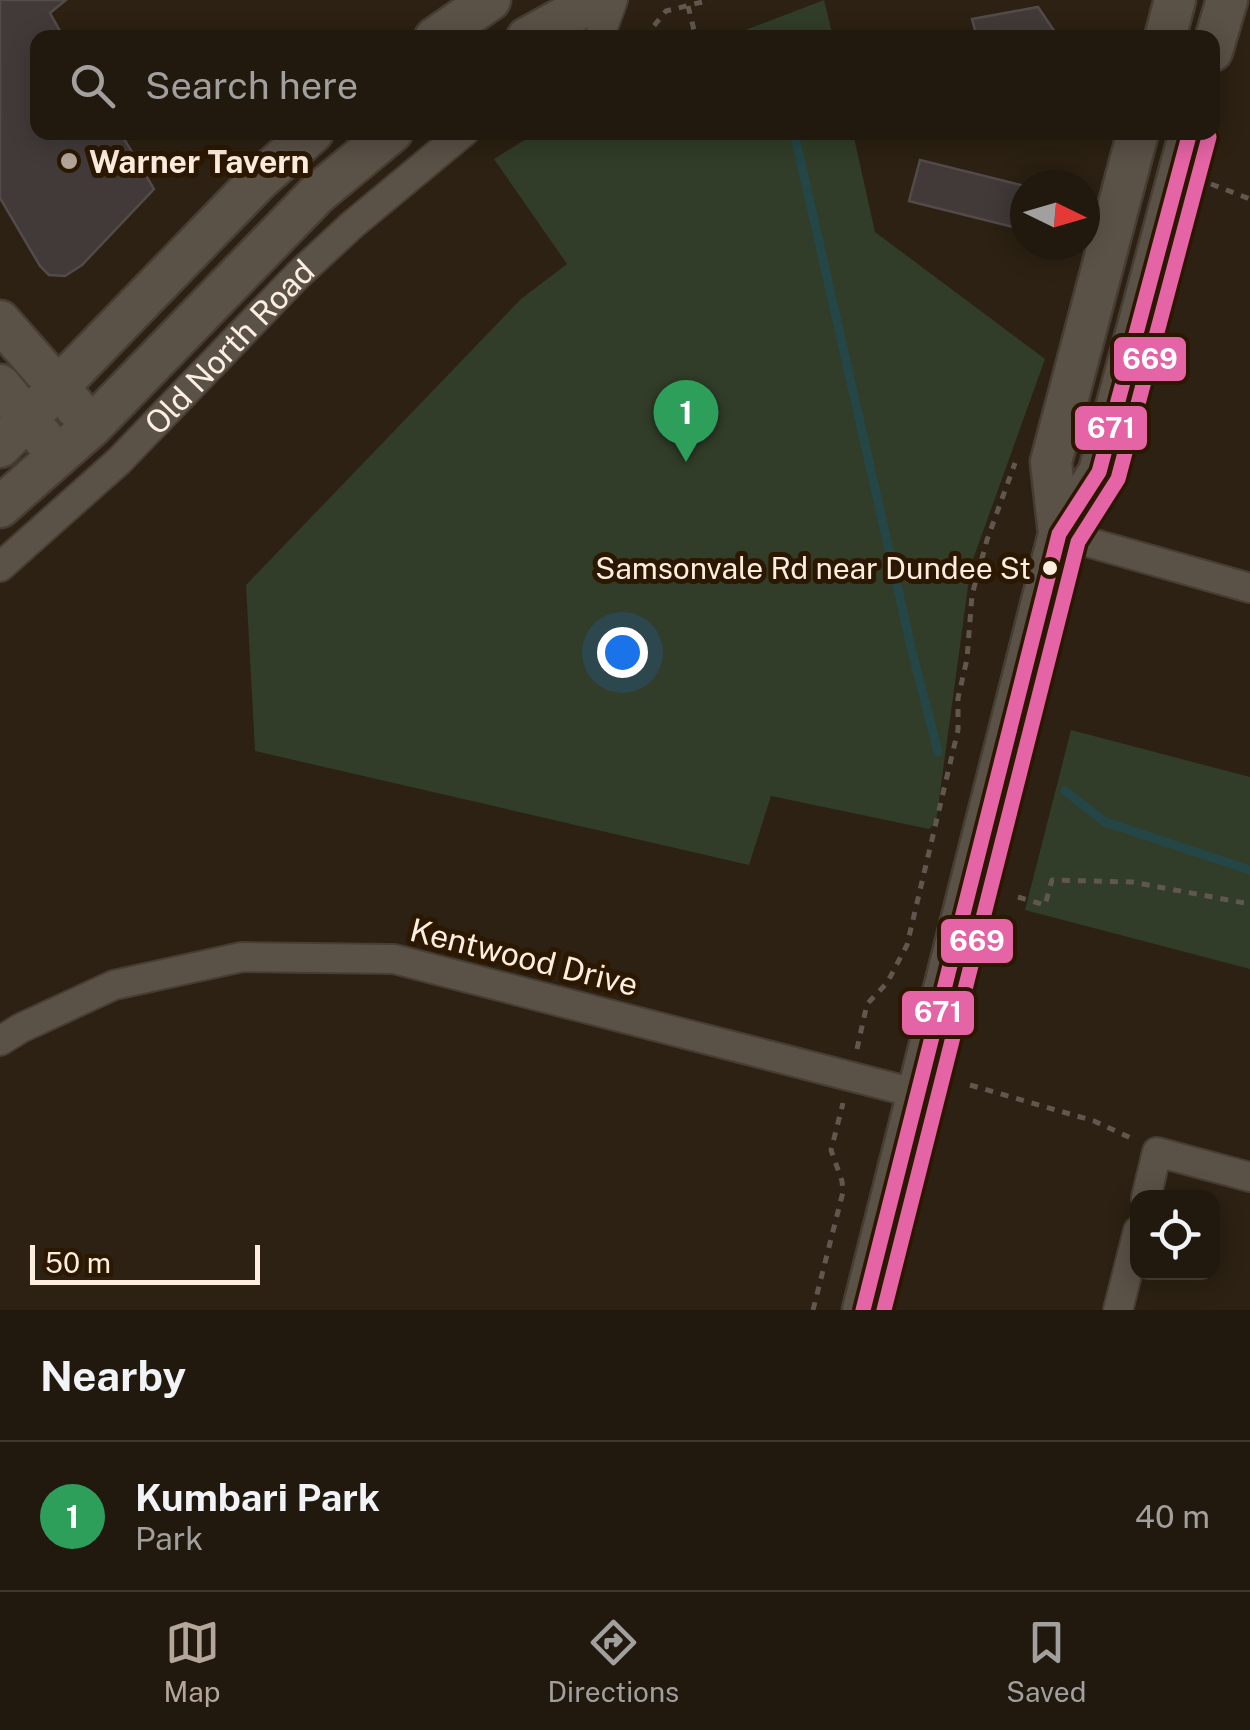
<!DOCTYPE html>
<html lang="en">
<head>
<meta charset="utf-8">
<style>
  body { margin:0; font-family:"Public Sans",sans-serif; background:#292217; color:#f1f3f6 }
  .controls { position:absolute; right:30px; bottom:30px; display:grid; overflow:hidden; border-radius:20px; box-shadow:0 5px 25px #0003 }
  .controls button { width:90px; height:90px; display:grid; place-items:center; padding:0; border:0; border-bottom:2px solid #3e382e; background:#21190e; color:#f1f3f6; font:50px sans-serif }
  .compass { position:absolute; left:1010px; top:170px; width:90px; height:90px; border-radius:50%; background:#21190e; box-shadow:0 5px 25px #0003; rotate:95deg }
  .scale { position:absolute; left:30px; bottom:25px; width:230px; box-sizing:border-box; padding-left:10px; border:5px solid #fdeee0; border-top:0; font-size:28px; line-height:35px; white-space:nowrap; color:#fdeee0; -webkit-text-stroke:8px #2c1801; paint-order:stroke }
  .you { position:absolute; left:622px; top:652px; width:35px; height:35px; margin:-25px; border:8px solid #fff; border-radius:50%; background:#1a73e8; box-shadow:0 0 0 15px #1a73e833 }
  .badge { display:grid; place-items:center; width:65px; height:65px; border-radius:50%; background:#b4a698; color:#fff; font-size:32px; font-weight:700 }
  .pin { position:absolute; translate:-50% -82px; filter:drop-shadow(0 2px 5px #0008) }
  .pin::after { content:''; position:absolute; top:52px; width:35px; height:30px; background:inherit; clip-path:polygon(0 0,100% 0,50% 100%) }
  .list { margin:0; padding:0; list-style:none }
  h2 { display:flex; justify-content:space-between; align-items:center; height:130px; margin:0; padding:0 40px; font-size:42px }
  h2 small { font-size:32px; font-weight:400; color:#a2a09e }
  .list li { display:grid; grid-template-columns:65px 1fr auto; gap:30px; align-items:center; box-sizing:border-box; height:150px; padding:0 40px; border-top:2px solid #3e382e }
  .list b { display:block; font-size:38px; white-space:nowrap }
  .list p { margin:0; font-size:32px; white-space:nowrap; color:#a2a09e }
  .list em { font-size:32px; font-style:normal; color:#a2a09e }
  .icon { flex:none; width:55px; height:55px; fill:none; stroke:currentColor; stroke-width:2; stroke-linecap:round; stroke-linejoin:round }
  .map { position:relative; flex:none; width:1250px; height:1310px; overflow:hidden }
  .search { position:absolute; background:#21190e; box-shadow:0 5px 25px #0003; left:30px; right:30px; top:30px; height:110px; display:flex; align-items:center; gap:25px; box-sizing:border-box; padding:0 35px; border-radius:20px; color:#a2a09e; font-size:38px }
  .sheet { height:280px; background:#21190e }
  nav { display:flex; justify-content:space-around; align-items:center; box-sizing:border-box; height:140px; border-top:2px solid #3e382e; background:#21190e; font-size:28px; color:#a2a09e }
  nav a { display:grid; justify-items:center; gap:5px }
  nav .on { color:#b4a698 }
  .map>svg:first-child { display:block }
  .green { fill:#313d28 }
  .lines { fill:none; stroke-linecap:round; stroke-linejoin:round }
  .stream { stroke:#244647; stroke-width:9 }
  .building { fill:#413a38; stroke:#524b4a; stroke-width:2.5 }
  .street-casing { stroke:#473d33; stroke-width:32 }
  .secondary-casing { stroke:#473d33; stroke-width:45 }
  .path { stroke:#60584f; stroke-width:5; stroke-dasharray:8 8; stroke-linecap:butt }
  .street { stroke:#5a5147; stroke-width:28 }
  .secondary { stroke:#5a5147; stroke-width:40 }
  .bus-1-casing { stroke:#2c1801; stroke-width:22 }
  .bus-2-casing { stroke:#2c1801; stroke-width:22 }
  .bus-1 { stroke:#e564a5; stroke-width:15 }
  .bus-2 { stroke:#e564a5; stroke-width:15 }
  .poi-dot { fill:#b4a698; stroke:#2c1801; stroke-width:4 }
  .bus-dot { fill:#fdeee0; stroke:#2c1801; stroke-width:4 }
  .labels { text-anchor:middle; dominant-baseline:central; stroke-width:10; stroke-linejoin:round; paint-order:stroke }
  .bus-label { font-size:30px; fill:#fdeee0; stroke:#2c1801; text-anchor:end }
  .poi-label { font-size:32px; font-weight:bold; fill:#fdeee0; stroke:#2c1801; text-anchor:start }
  .street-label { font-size:32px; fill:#fdeee0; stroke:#2c1801 }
  .line-badge { stroke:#2c1801; stroke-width:4 }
  .badge-label { font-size:28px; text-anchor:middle; font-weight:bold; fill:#fff }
</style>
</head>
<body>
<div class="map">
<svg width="1250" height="1310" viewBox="0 0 1250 1310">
  <rect width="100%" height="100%" fill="#2c2112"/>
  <g class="green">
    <path d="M824 0 833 37H727Z"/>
    <path d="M536 133H853L875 232 1045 359 971 565 936 822 929 829 771 796 749 865 255 751 246 585 521 299 567 264 494 159Z"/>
    <path d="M1071 730 1250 777V969L1025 910Z"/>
  </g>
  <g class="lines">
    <g class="stream">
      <path d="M794 132 912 651 938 752"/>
      <path d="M1065 791 1105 822 1250 870"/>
    </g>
  </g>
  <g class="building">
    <path d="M0 0H66L50 13 64 38H38V132H120L154 189 82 265 65 276 49 275 40 266 0 198Z"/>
    <path d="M1038 7 1059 38H977L972 19Z"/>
    <path d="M920 160 1025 186V230L909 201Z"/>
  </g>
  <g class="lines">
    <defs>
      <g id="street">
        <path d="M599 38 613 0"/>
        <path d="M1059 534 1250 588"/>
        <path id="s1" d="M0 567 119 461 298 275 352 225 464 132"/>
        <path d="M0 1041 21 1028 114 985 242 957 394 959 919 1094"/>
        <path d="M1146 1198 1157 1152 1250 1177"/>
        <path d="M1118 1310 1138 1231"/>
      </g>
      <g id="secondary">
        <path d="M435 38 490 0"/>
        <path d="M527 38 596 0"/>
        <path d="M1165 38 1175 0"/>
        <path d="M1212 51 1227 0"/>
        <path d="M0 321 76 408"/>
        <path d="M0 385 45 440"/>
        <path d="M0 447 258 181 313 132"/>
        <path d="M0 507 92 426 317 194 392 132"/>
        <path d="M1059 534 1051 462 1138 132"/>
        <path d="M863 1310 1059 534 1099 472 1190 132"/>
      </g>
    </defs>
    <use href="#street" class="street-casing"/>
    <use href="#secondary" class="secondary-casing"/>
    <g class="path">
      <path d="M688 6 696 38"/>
      <path d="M644 38 666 11 710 0"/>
      <path d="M1211 184 1250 199"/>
      <path d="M1018 897 1045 905 1052 880 1132 882 1250 904"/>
      <path d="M857 1049 867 1004 887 983 907 945 958 730V698L967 659 972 595 987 540 1015 463"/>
      <path d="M970 1085 1094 1121 1133 1139"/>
      <path d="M813 1310 843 1192 842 1181 831 1150 843 1103"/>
    </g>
    <use href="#street" class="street"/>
    <use href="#secondary" class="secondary"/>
    <defs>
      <path id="bus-1" d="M863 1310 1059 534 1099 472 1190 132"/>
      <path id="bus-2" d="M884 1310 1078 542 1118 479 1209 137"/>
    </defs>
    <use href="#bus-1" class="bus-1-casing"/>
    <use href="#bus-2" class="bus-2-casing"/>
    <use href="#bus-1" class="bus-1"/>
    <use href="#bus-2" class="bus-2"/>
  </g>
  <circle class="poi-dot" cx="69" cy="161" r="10"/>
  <circle class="bus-dot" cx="1050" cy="568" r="9"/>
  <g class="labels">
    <g class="bus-label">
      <text x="1031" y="568">Samsonvale Rd near Dundee St</text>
    </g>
    <g class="poi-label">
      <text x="89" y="161">Warner Tavern</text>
    </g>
    <g class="street-label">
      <text stroke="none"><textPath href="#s1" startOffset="318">Old North Road</textPath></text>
      <text transform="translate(524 957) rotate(14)">Kentwood Drive</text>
    </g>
  </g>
  <g class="line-badge">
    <rect x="1112" y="335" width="76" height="48" rx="10" fill="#e564a5"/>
    <rect x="1073" y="404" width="76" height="48" rx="10" fill="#e564a5"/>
    <rect x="939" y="917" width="76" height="48" rx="10" fill="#e564a5"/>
    <rect x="900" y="989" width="76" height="48" rx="10" fill="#e564a5"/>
  </g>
  <g class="badge-label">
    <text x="1150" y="369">669</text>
    <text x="1111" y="438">671</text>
    <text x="977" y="951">669</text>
    <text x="938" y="1022">671</text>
  </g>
</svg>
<div class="controls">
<button><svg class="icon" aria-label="locate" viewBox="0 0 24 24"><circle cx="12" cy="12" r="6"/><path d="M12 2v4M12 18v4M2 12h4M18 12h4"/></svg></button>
</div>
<svg class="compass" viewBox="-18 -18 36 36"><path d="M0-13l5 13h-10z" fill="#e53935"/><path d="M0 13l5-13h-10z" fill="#a2a09e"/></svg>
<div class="scale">50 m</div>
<div class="you"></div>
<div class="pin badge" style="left:686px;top:462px;background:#2e9e5b">1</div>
<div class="search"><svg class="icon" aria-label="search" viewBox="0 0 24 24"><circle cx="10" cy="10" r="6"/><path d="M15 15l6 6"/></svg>Search here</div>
</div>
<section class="sheet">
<h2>Nearby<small></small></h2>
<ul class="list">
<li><span class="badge" style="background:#2e9e5b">1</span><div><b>Kumbari Park</b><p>Park</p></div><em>40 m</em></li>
</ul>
</section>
<nav>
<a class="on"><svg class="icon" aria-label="map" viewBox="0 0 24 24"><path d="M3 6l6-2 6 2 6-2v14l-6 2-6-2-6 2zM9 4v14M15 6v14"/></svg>Map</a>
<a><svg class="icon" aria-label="directions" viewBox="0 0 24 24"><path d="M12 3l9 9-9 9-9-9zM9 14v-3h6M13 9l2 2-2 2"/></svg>Directions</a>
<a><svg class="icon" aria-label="saved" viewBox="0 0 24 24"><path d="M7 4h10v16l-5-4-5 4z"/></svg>Saved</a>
</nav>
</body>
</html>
